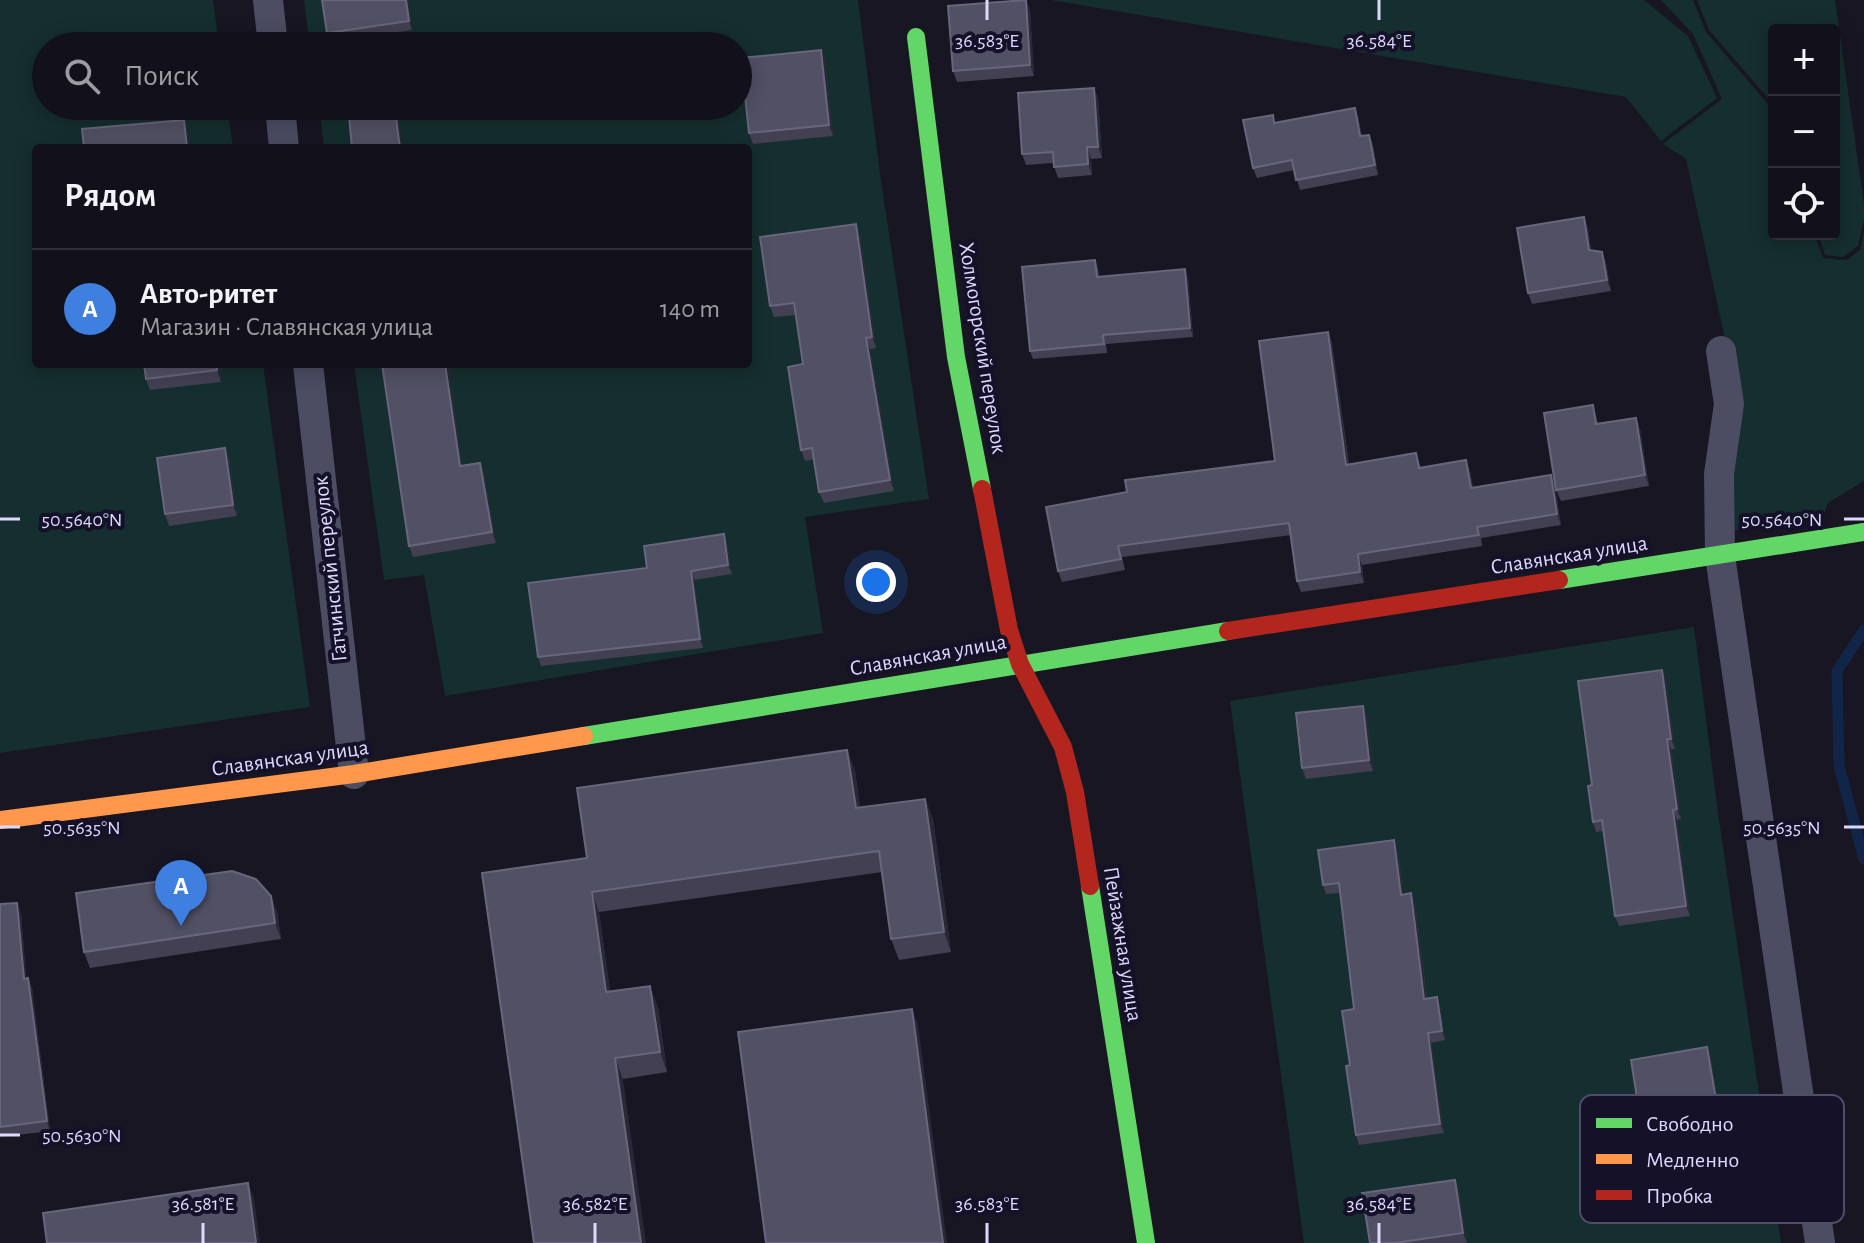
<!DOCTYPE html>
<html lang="ru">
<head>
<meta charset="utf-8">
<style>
  body { margin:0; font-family:"Alegreya Sans",sans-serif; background:#1f1e27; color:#f1f3f6 }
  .controls { position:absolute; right:24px; top:24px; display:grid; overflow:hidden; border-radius:8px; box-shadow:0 4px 20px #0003 }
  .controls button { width:72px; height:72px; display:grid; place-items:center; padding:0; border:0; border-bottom:2px solid #313039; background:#12101a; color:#f1f3f6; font:40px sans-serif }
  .you { position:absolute; left:876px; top:582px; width:28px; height:28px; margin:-20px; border:6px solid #fff; border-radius:50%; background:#1a73e8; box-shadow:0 0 0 12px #1a73e833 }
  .badge { display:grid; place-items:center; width:52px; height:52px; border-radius:50%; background:#db2777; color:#fff; font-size:26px; font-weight:700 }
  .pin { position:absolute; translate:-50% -66px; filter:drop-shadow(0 2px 4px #0008) }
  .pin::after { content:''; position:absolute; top:42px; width:28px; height:24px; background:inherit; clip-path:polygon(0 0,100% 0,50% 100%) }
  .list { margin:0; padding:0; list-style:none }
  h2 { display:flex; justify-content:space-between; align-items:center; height:104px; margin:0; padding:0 32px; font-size:34px }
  h2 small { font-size:26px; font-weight:400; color:#9c9da2 }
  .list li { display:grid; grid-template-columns:52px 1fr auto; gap:24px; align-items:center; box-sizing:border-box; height:120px; padding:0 32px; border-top:2px solid #313039 }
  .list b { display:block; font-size:30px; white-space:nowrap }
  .list p { margin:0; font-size:26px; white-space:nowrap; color:#9c9da2 }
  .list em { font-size:26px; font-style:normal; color:#9c9da2 }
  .icon { flex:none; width:44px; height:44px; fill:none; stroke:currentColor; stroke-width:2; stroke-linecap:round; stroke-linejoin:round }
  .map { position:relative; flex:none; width:1864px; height:1243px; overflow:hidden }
  .search { position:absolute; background:#12101a; box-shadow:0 4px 20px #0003; left:32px; top:32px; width:720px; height:88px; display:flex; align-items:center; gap:20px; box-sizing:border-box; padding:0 28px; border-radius:44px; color:#9c9da2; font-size:30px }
  .panel { position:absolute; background:#12101a; box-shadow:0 4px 20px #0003; left:32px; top:144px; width:720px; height:224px; border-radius:8px }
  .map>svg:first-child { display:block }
  .green { fill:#152e2f }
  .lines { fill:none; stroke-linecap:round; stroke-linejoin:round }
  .stream { stroke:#112549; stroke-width:11 }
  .street { stroke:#4c4c63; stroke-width:30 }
  .fast { stroke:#63d668; stroke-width:18 }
  .slow { stroke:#ff974d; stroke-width:18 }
  .jam { stroke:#b3261e; stroke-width:18 }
  .wall { fill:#424052 }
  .shaded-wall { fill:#2a2837 }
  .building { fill:#525064; stroke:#68667c; stroke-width:2 }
  .ticks { fill:none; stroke:#ddd9fe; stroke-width:3 }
  .labels { text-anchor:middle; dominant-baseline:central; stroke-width:8; stroke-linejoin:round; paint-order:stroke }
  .street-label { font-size:22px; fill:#ddd9fe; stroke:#141128 }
  .key { fill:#141128; stroke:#504d68; stroke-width:2 }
  .key-label { font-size:22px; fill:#ddd9fe }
  .ticks-label { font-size:20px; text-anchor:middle; fill:#ddd9fe; stroke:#141128; stroke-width:8; stroke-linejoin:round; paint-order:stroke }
</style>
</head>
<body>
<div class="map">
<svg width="1864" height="1243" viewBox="0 0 1864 1243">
  <rect width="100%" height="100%" fill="#181623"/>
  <g class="green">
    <path d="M0 0H213L219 46H46V106H227L233 148H36V364H263L310 707 0 753Z"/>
    <path d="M304 0H858L880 174 929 499 805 517 823 633 445 696 424 575 384 580 354 364H748V148H324L319 106H738V46H310Z"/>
    <path d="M1051 0H1644L1688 36 1717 98 1661 141 1626 97Z"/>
    <path d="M1661 0H1693L1706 32 1768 104 1774 114V234H1814L1823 258 1847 260 1860 250 1864 231V481L1828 503 1823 518 1732 531 1731 474 1738 399 1686 159 1663 144 1722 99 1693 34Z"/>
    <path d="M1697 0H1835L1864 204V219L1858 246 1843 257 1825 255 1818 234H1834V30H1774V105L1709 30Z"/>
    <path d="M1694 627 1719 820 1781 1243H1304L1230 701Z"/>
  </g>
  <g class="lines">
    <path class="stream" d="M1864 630 1837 671 1839 766 1864 859"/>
    <g class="street">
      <path d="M268 0 273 46"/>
      <path d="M280 106 284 148"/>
      <path d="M1721 351 1729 404 1719 474 1720 556 1820 1243"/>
      <path d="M308 364 354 774"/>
    </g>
    <g class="fast">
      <path d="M916 37 956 357 982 489"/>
      <path d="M1559 580 1864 532"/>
      <path d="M584 736 1228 631"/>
      <path d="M1090 886 1146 1243"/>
    </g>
    <path class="slow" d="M0 820 354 774 584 736"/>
    <g class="jam">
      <path d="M982 489 1009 630 1020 664 1063 747 1075 792 1090 886"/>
      <path d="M1228 631 1559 580"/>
    </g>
  </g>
  <g class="wall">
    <path d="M408 0 412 30 330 42 327 33Z"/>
    <path d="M1026 0 1030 11 1034 76 957 82 953 71Z"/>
    <path d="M821 50 825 61 833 136 753 144 749 133Z"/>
    <path d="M1094 88 1098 99 1102 158 1091 159 1092 175 1058 178 1053 163 1026 165 1022 154Z"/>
    <path d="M1355 108 1358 117 1362 136 1369 135 1373 144 1378 175 1300 190 1294 170 1257 178 1253 168 1273 115 1275 123Z"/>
    <path d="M1584 217 1588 228 1591 251 1602 252 1606 263 1611 291 1532 304 1528 293Z"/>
    <path d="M860 235 876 348 870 349 894 491 824 503 819 492 814 459 805 461 801 450 803 364 796 315 774 317 770 306Z"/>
    <path d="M1095 260 1098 269 1099 277H1188L1193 337 1106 344 1107 353 1033 359 1030 351Z"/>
    <path d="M1328 332 1332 343 1349 464 1416 453 1421 468 1470 471 1473 488 1551 475 1555 486 1561 525 1481 538 1482 546 1362 565 1364 583 1301 592 1297 581 1291 535 1122 557 1125 570 1062 582 1058 571 1127 492 1275 461Z"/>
    <path d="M144 364H219L221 382 150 390 146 379Z"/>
    <path d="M382 364H448L462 466 480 463 484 474 496 543 413 557 409 546Z"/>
    <path d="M1593 405 1598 424 1640 429 1649 486 1561 501 1556 490Z"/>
    <path d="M229 459 237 516 169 526 165 514Z"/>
    <path d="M724 534 727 543 732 574 694 580 703 648 541 666 538 657 647 568Z"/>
    <path d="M1662 670 1666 680 1675 749H1671L1681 819 1677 820 1690 916 1619 926 1615 916 1603 831 1596 832 1593 822 1592 785Z"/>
    <path d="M1363 706 1367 717 1373 771 1306 779 1302 768Z"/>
    <path d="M847 750 855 771 860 807 925 799 933 819 951 952 899 960 891 939 882 872 599 912 610 991 658 1007 667 1072 623 1079 534 1243 587 858Z"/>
    <path d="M1398 850 1403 894 1415 903 1427 998 1440 1006 1445 1040 1431 1043 1444 1133 1359 1145 1356 1135 1350 1065 1354 1009 1340 893 1326 894 1323 885Z"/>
    <path d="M271 896 277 912 281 939 90 968 84 952Z"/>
    <path d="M0 904 21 913 26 978H28L32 988 50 1131 0 1137Z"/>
    <path d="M1710 1056 1724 1138 1717 1140 1726 1199 1656 1209 1653 1199Z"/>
    <path d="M1455 1180 1459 1191 1467 1243H1370Z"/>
  </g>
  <g class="shaded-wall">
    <path d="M406 0H408L412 30 409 21Z"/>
    <path d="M1026 0 1030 11 1034 76 1030 65Z"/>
    <path d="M821 50 825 61 833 136 829 125Z"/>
    <path d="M1094 88 1098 99 1102 158 1098 147Z"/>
    <path d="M1355 108 1358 117 1364 146 1360 136Z"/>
    <path d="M395 110 399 122 403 148H400Z"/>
    <path d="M184 120 188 131 190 148H187Z"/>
    <path d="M1369 135 1373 144 1378 175 1375 165Z"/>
    <path d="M1087 147 1091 159 1092 175 1088 164Z"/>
    <path d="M1584 217 1588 228 1593 261 1589 250Z"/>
    <path d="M856 224 860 235 876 348 872 337Z"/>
    <path d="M1602 252 1606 263 1611 291 1607 280Z"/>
    <path d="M1185 269 1188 277 1193 337 1190 328Z"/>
    <path d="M1328 332 1332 343 1350 476 1346 465Z"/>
    <path d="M866 338 870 349 894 491 890 480Z"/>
    <path d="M217 364H219L221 382 217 370Z"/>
    <path d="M445 364H448L464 477 460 466Z"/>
    <path d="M1636 418 1640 429 1649 486 1645 475Z"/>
    <path d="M225 448 229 459 237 516 233 505Z"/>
    <path d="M1466 460 1470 471 1475 499 1471 488Z"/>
    <path d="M480 463 484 474 496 543 492 532Z"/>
    <path d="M1551 475 1555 486 1561 525 1557 514Z"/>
    <path d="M724 534 727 543 732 574 728 565Z"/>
    <path d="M1358 554 1362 565 1364 583 1360 572Z"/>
    <path d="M691 571 694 580 703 648 700 639Z"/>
    <path d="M1662 670 1666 680 1675 749 1671 739Z"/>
    <path d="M1363 706 1367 717 1373 771 1369 760Z"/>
    <path d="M1667 739 1671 749 1681 819 1677 809Z"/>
    <path d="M847 750 855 771 863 829 856 808Z"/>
    <path d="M925 799 933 819 951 952 944 932Z"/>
    <path d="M1673 810 1677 820 1690 916 1686 906Z"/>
    <path d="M1394 840 1398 850 1404 904 1401 895Z"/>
    <path d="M592 892 599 912 613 1013 606 992Z"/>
    <path d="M1411 893 1415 903 1428 1008 1424 999Z"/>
    <path d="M271 896 277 912 281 939 275 923Z"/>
    <path d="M17 903 21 913 27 988 24 979Z"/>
    <path d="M28 978 32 988 50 1131 47 1121Z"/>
    <path d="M650 986 658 1007 667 1072 660 1052Z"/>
    <path d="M1437 997 1440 1006 1445 1040 1442 1031Z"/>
    <path d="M912 1009 918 1025 947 1243H943Z"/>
    <path d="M1428 1033 1431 1043 1444 1133 1440 1124Z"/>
    <path d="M1707 1047 1710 1056 1724 1138 1721 1129Z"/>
    <path d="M615 1058 623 1079 646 1243H641Z"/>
    <path d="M1714 1130 1717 1140 1726 1199 1723 1189Z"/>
    <path d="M1455 1180 1459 1191 1467 1243 1463 1233Z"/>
    <path d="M248 1183 254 1199 260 1243H256Z"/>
  </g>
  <g class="building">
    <path d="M322 0H406L409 21 327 33Z"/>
    <path d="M1026 0 1030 65 953 71 948 6Z"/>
    <path d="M821 50 829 125 749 133 741 58Z"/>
    <path d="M1094 88 1098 147H1087L1088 164 1054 167 1053 152 1022 154 1018 93Z"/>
    <path d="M1355 108 1360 136 1369 135 1375 165 1296 180 1292 160 1253 168 1243 120 1273 115 1274 123Z"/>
    <path d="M395 110 400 148H352L349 116Z"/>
    <path d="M184 120 187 148H84L82 129Z"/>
    <path d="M1584 217 1589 250 1602 252 1607 280 1528 293 1517 228Z"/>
    <path d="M856 224 872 337 866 338 890 480 819 492 812 448 801 450 788 367 803 364 794 303 770 306 760 237Z"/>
    <path d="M1095 260 1097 277 1185 269 1190 328 1103 335 1104 344 1030 351 1022 267Z"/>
    <path d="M1328 332 1346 465 1416 453 1419 468 1466 460 1471 488 1551 475 1557 514 1477 527 1479 535 1358 554 1360 572 1297 581 1289 523 1118 546 1121 559 1058 571 1046 507 1127 492 1125 480 1275 461 1259 341Z"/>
    <path d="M144 364H217V370L146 379Z"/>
    <path d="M382 364H445L460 466 480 463 492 532 409 546Z"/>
    <path d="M1593 405 1596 424 1636 418 1645 475 1556 490 1544 413Z"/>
    <path d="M225 448 233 505 165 514 157 458Z"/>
    <path d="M724 534 728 565 691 571 700 639 538 657 528 583 647 568 644 546Z"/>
    <path d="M1662 670 1671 739H1667L1677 809 1673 810 1686 906 1615 916 1602 820 1593 822 1588 786 1592 785 1578 681Z"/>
    <path d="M1363 706 1369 760 1302 768 1296 713Z"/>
    <path d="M847 750 856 808 925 799 944 932 891 939 879 851 592 892 606 992 650 986 660 1052 615 1058 641 1243H534L482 873 587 858 577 788Z"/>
    <path d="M1394 840 1401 895 1411 893 1424 999 1437 997 1442 1031 1428 1033 1440 1124 1356 1135 1346 1066 1350 1065 1342 1011 1354 1009 1339 883 1323 885 1318 850Z"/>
    <path d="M232 871 256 879 271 896 275 923 84 952 76 893Z"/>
    <path d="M17 903 24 979 28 978 47 1121 0 1127V904Z"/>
    <path d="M912 1009 943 1243H766L738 1032Z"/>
    <path d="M1707 1047 1721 1129 1714 1130 1723 1189 1653 1199 1631 1060Z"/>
    <path d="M1455 1180 1463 1233 1395 1243H1370L1362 1193Z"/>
    <path d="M248 1183 256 1243H47L43 1213Z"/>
  </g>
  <path class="ticks" d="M987 0V20M1379 0V20M0 519H20M1844 519H1864M0 827H20M1844 827H1864M0 1135H20M203 1223V1243M595 1223V1243M987 1223V1243M1379 1223V1243"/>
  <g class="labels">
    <g class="street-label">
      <text transform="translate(983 348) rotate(81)">Холмогорский переулок</text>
      <text transform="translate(1569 555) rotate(-9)">Славянская улица</text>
      <text transform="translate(330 569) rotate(-96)">Гатчинский переулок</text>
      <text transform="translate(928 655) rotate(-10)">Славянская улица</text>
      <text transform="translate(290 758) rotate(-8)">Славянская улица</text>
      <text transform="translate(1123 944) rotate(81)">Пейзажная улица</text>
    </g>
  </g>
  <rect x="1580" y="1095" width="264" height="128" rx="12" class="key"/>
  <rect x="1596" y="1118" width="36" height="10" fill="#63d668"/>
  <rect x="1596" y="1154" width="36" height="10" fill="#ff974d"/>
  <rect x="1596" y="1190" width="36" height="10" fill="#b3261e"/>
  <g class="key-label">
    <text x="1646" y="1131">Свободно</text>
    <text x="1646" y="1167">Медленно</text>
    <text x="1646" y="1203">Пробка</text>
  </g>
  <g class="ticks-label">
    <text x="987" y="47">36.583°E</text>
    <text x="1379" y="47">36.584°E</text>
    <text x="82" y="526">50.5640°N</text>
    <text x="1782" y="526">50.5640°N</text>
    <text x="82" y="834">50.5635°N</text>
    <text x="1782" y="834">50.5635°N</text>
    <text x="82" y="1142">50.5630°N</text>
    <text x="203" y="1210">36.581°E</text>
    <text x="595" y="1210">36.582°E</text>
    <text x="987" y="1210">36.583°E</text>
    <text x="1379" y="1210">36.584°E</text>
  </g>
</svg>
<div class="controls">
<button>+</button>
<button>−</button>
<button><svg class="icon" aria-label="locate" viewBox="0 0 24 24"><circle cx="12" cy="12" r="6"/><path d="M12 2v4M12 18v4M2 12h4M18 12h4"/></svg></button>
</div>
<div class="you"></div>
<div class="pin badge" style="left:181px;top:926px;background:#3f7fe0">A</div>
<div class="search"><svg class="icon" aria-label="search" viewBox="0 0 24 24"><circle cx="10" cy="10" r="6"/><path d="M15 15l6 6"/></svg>Поиск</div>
<section class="panel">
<h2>Рядом<small></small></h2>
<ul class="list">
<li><span class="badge" style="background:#3f7fe0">A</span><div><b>Авто-ритет</b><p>Магазин · Славянская улица</p></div><em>140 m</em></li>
</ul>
</section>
</div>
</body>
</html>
